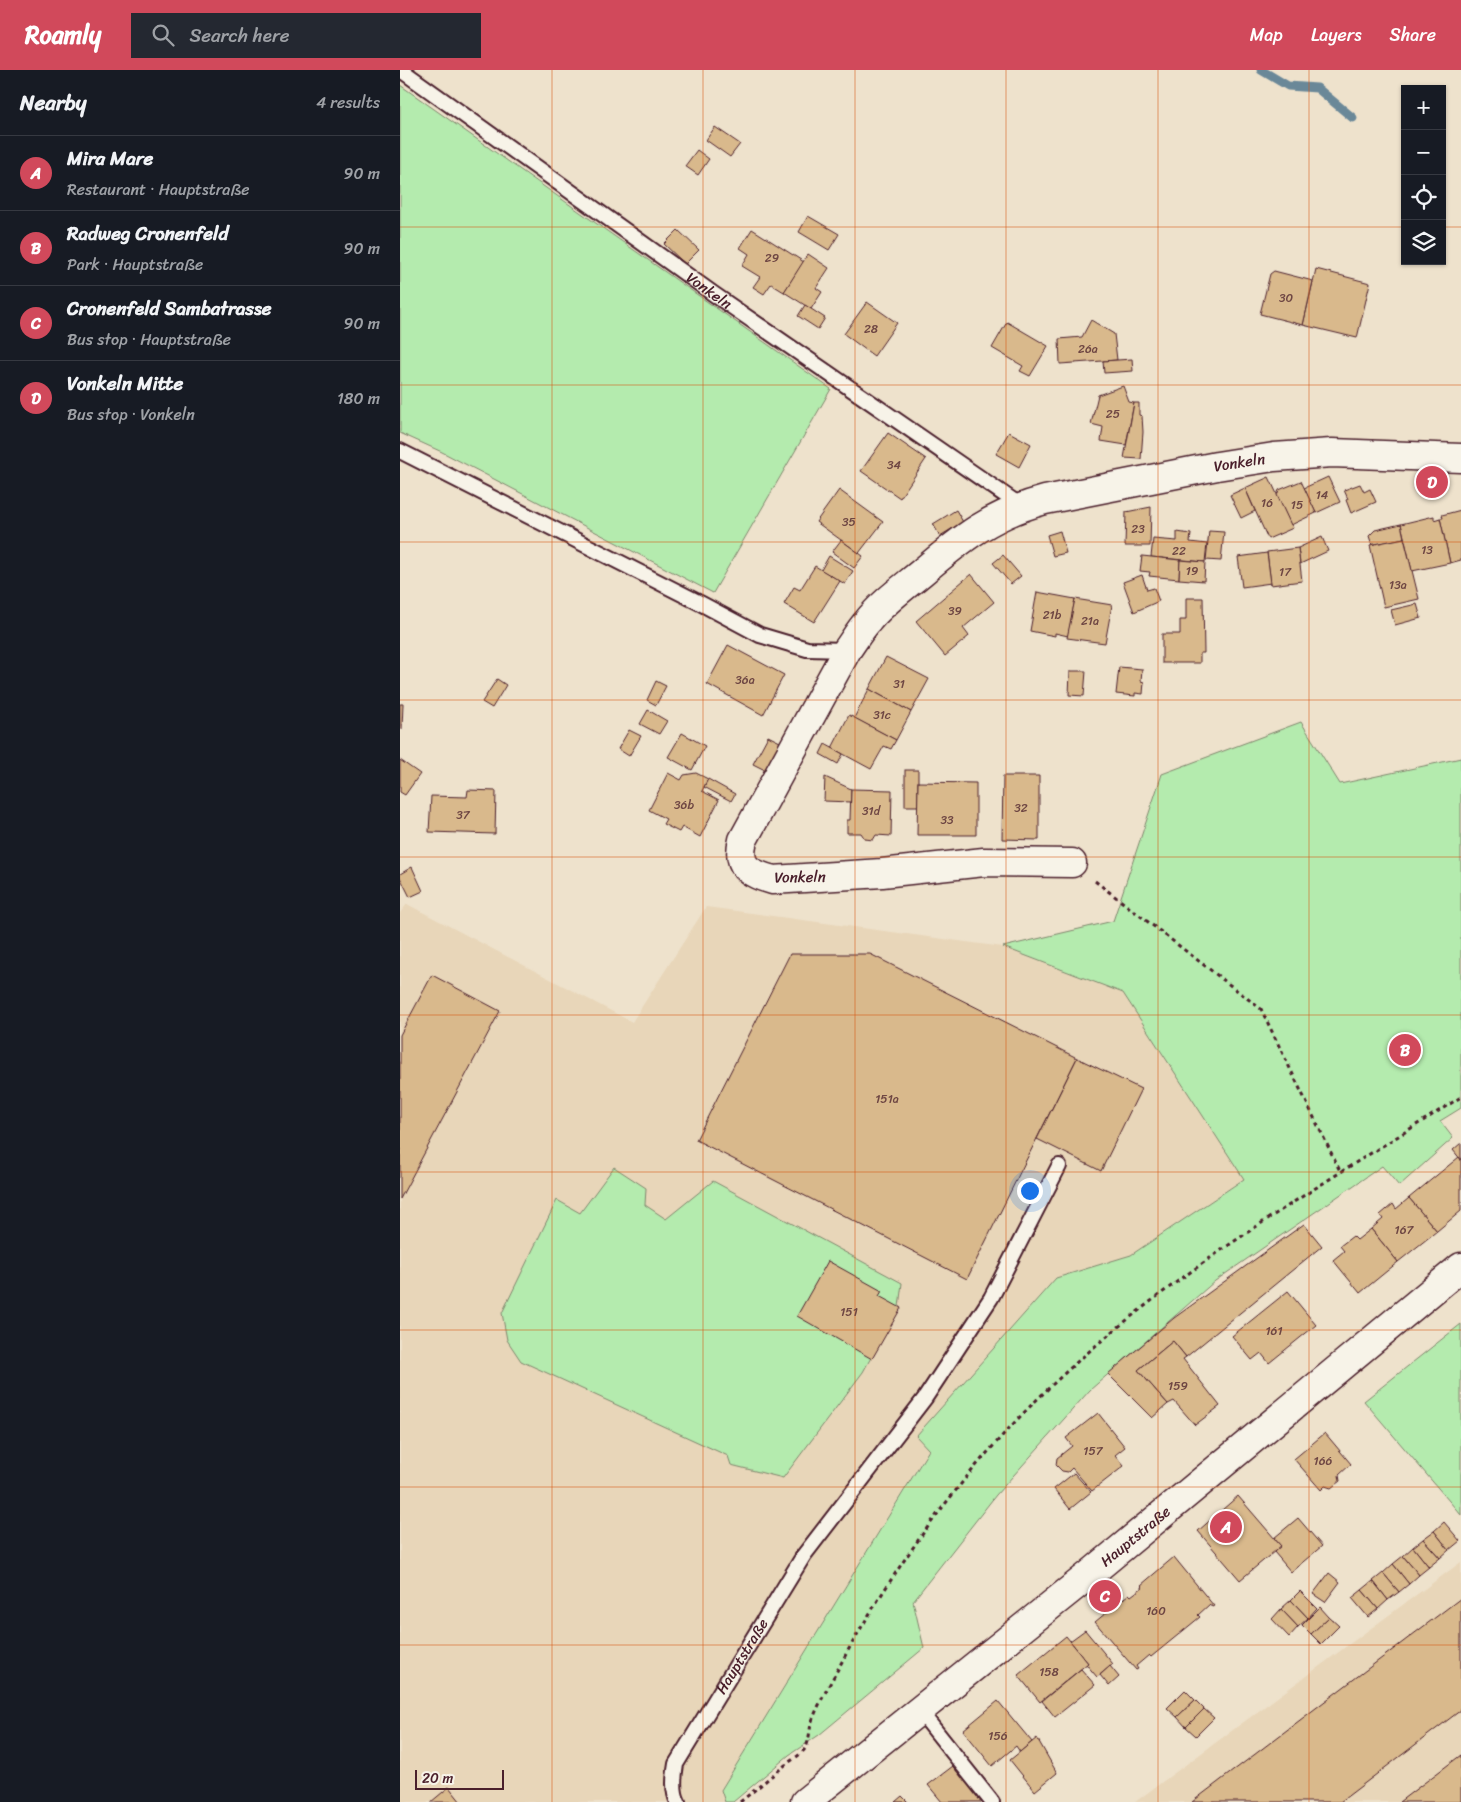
<!DOCTYPE html>
<html lang="en">
<head>
<meta charset="utf-8">
<style>
  body { margin:0; font-family:Sriracha,sans-serif; background:#242831; color:#f1f3f6 }
  .controls { position:absolute; right:15px; top:15px; display:grid; overflow:hidden; border-radius:0px; box-shadow:0 1px 4px #0004 }
  .controls button { width:45px; height:45px; display:grid; place-items:center; padding:0; border:0; border-bottom:1px solid #363941; background:#171b24; color:#f1f3f6; font:25px sans-serif }
  .scale { position:absolute; left:15px; bottom:12px; width:89px; box-sizing:border-box; padding-left:5px; border:2px solid #4a1f2b; border-top:0; font-size:14px; line-height:18px; white-space:nowrap; color:#4a1f2b; -webkit-text-stroke:4px #f7f3e8; paint-order:stroke }
  .you { position:absolute; left:629px; top:1120px; width:18px; height:18px; margin:-12px; border:4px solid #fff; border-radius:50%; background:#1a73e8; box-shadow:0 0 0 8px #1a73e833 }
  .badge { display:grid; place-items:center; width:32px; height:32px; border-radius:50%; background:#d1495b; color:#fff; font-size:16px; font-weight:700 }
  .pin { position:absolute; translate:-50% -50%; border:2px solid #fff; box-shadow:0 1px 5px #0006 }
  .list { margin:0; padding:0; list-style:none }
  h2 { display:flex; justify-content:space-between; align-items:center; height:65px; margin:0; padding:0 20px; font-size:21px }
  h2 small { font-size:16px; font-weight:400; color:#9ea1a6 }
  .list li { display:grid; grid-template-columns:32px 1fr auto; gap:15px; align-items:center; box-sizing:border-box; height:75px; padding:0 20px; border-top:1px solid #363941 }
  .list b { display:block; font-size:19px; white-space:nowrap }
  .list p { margin:0; font-size:16px; white-space:nowrap; color:#9ea1a6 }
  .list em { font-size:16px; font-style:normal; color:#9ea1a6 }
  .icon { flex:none; width:28px; height:28px; fill:none; stroke:currentColor; stroke-width:2; stroke-linecap:round; stroke-linejoin:round }
  .map { position:relative; flex:none; width:1061px; height:1732px; overflow:hidden }
  header { display:flex; align-items:center; gap:30px; box-sizing:border-box; height:70px; padding:0 25px; background:#d1495b; color:#fff }
  header strong { font-size:24px }
  nav { display:flex; gap:28px; margin-inline-start:auto; font-size:18px }
  .search { width:350px; height:45px; background:#242831; display:flex; align-items:center; gap:12px; box-sizing:border-box; padding:0 18px; border-radius:0px; color:#9ea1a6; font-size:19px }
  main { display:flex }
  aside { flex:1; background:#171b24 }
  .map>svg:first-child { display:block }
  .built { fill:#e8d6b9 }
  .green { fill:#b4ebae; stroke:#7f856c }
  .lines { fill:none; stroke-linecap:round; stroke-linejoin:round }
  .stream { stroke:#6b8898; stroke-width:9 }
  .building { fill:#d9b98c; stroke:#4a1f2b }
  .service-casing { stroke:#4a1f2b; stroke-width:18 }
  .minor-casing { stroke:#4a1f2b; stroke-width:31 }
  .secondary-casing { stroke:#4a1f2b; stroke-width:31 }
  .path { stroke:#4a1f2b; stroke-width:3; stroke-dasharray:4 4; stroke-linecap:butt }
  .service { stroke:#f7f3e8; stroke-width:14 }
  .minor { stroke:#f7f3e8; stroke-width:28 }
  .secondary { stroke:#f7f3e8; stroke-width:28 }
  .grid { fill:none; stroke:#d8530f; stroke-width:1; stroke-opacity:0.55 }
  .labels { text-anchor:middle; dominant-baseline:central; stroke-width:4.5; stroke-linejoin:round; paint-order:stroke }
  .number-label { font-size:12px; fill:#6e4643 }
  .street-label { font-size:15px; fill:#4a1f2b; stroke:#f7f3e8 }
</style>
</head>
<body>
<header>
<strong>Roamly</strong>
<div class="search"><svg class="icon" aria-label="search" viewBox="0 0 24 24"><circle cx="10" cy="10" r="6"/><path d="M15 15l6 6"/></svg>Search here</div>
<nav><a>Map</a><a>Layers</a><a>Share</a></nav>
</header>
<main>
<aside>
<h2>Nearby<small>4 results</small></h2>
<ul class="list">
<li><span class="badge">A</span><div><b>Mira Mare</b><p>Restaurant · Hauptstraße</p></div><em>90 m</em></li>
<li><span class="badge">B</span><div><b>Radweg Cronenfeld</b><p>Park · Hauptstraße</p></div><em>90 m</em></li>
<li><span class="badge">C</span><div><b>Cronenfeld Sambatrasse</b><p>Bus stop · Hauptstraße</p></div><em>90 m</em></li>
<li><span class="badge">D</span><div><b>Vonkeln Mitte</b><p>Bus stop · Vonkeln</p></div><em>180 m</em></li>
</ul>
</aside>
<div class="map">
<svg width="1061" height="1732" viewBox="0 0 1061 1732">
  <rect width="100%" height="100%" fill="#eee2cc"/>
  <filter id="ink" filterUnits="userSpaceOnUse"><feTurbulence type="fractalNoise" baseFrequency=".02" numOctaves="2"/><feDisplacementMap in="SourceGraphic" scale="10" xChannelSelector="R" yChannelSelector="G"/><feConvolveMatrix kernelMatrix="1 2 1 2 8 2 1 2 1" color-interpolation-filters="sRGB"/></filter>
  <g filter="url(#ink)">
    <g class="built">
      <path d="M7 834 232 952 306 837 603 877 723 923 844 1109 731 1185 656 1208 516 1366 529 1379 321 1720 325 1732H0V843Z"/>
      <path d="M1061 1492V1732H735Z"/>
    </g>
    <g class="green">
      <path d="M0 15 431 319 313 523 42 382 0 363Z"/>
      <path d="M901 652 940 714 1061 688V1038L1040 1051 1053 1068 999 1116 982 1096 815 1211 690 1320 596 1425 513 1531 524 1578 419 1665 389 1685 333 1732H325L321 1720 529 1380 516 1366 656 1208 731 1185 844 1109 723 923 603 877 713 851 762 704Z"/>
      <path d="M214 1097 246 1118 245 1135 266 1149 313 1111 502 1213 499 1237 463 1302 383 1408 331 1395 328 1386 121 1291 107 1270 102 1243 157 1130 180 1143Z"/>
      <path d="M1061 1254V1445L964 1331Z"/>
    </g>
    <g class="lines">
      <path class="stream" d="M861 0 888 16 917 18 953 48"/>
    </g>
    <g class="building">
      <path d="M315 57 340 74 330 87 306 70Z"/>
      <path d="M297 80 309 89 298 105 285 96Z"/>
      <path d="M408 146 439 164 429 180 399 162Z"/>
      <path d="M352 159 404 192 384 222 371 214 364 224 353 217 360 207 342 196 349 184 340 178Z"/>
      <path d="M278 160 299 180 285 194 264 174Z"/>
      <path d="M408 184 429 198 416 218 422 222 411 239 384 222Z"/>
      <path d="M916 199 970 213 957 268 903 255Z"/>
      <path d="M874 201 913 211 903 255 860 244 870 204Z"/>
      <path d="M467 232 497 253 474 286 444 264Z"/>
      <path d="M405 235 425 248 418 259 398 246Z"/>
      <path d="M691 250 714 264 717 290 660 294 659 269 682 267Z"/>
      <path d="M607 252 648 276 630 306 620 301 623 296 592 278Z"/>
      <path d="M732 289 733 301 704 303 703 291Z"/>
      <path d="M723 316 729 332 734 333 726 375 701 371 703 357 691 354 698 325Z"/>
      <path d="M734 333H739V345L742 346 743 362 741 389 724 388Z"/>
      <path d="M609 362 631 374 619 397 596 384Z"/>
      <path d="M488 363 526 389 500 428 461 401Z"/>
      <path d="M869 407 893 458 868 469 845 418Z"/>
      <path d="M928 407 940 432 916 443 904 418Z"/>
      <path d="M901 411 916 443 891 455 877 425 879 420Z"/>
      <path d="M960 414 964 422 970 419 976 432 951 443 946 430 948 429 944 420Z"/>
      <path d="M845 418 855 441 841 448 830 425Z"/>
      <path d="M439 420 483 452 459 483 416 452Z"/>
      <path d="M751 437 750 476H725L726 442Z"/>
      <path d="M556 440 563 452 540 466 533 454Z"/>
      <path d="M1061 440V490L1050 493 1040 448H1043L1042 445Z"/>
      <path d="M1034 446V450L1040 448 1050 493 1012 501 1001 454Z"/>
      <path d="M1001 454 1004 468 972 475 969 466 975 460Z"/>
      <path d="M660 461 666 483 653 486 647 465Z"/>
      <path d="M809 461 824 462 821 491 806 490Z"/>
      <path d="M777 462 791 464 790 472 807 474 805 492 751 487 753 469 777 471Z"/>
      <path d="M922 467 928 481 900 494 898 478Z"/>
      <path d="M1004 468 1019 529 984 537 970 475Z"/>
      <path d="M441 470 463 486 454 498 432 482Z"/>
      <path d="M898 478 902 511 871 515 867 482Z"/>
      <path d="M867 483 871 513 842 517 838 487Z"/>
      <path d="M603 485 621 506 611 514 593 493Z"/>
      <path d="M429 486 453 501 445 514 421 500Z"/>
      <path d="M742 486 780 490 779 509 749 506 750 502 740 501Z"/>
      <path d="M780 490 805 492 804 511 779 509Z"/>
      <path d="M415 496 440 511 414 552 384 534 394 517 400 520Z"/>
      <path d="M571 504 594 532 563 558 569 566 545 586 516 551Z"/>
      <path d="M742 505 747 520 754 518 759 531 734 542 723 512Z"/>
      <path d="M637 522 675 529 668 566 655 563V566L630 561Z"/>
      <path d="M786 528H803L804 583H800V593H762V564H780V550H786Z"/>
      <path d="M675 529 712 535 705 573 667 568Z"/>
      <path d="M1017 534 1021 548 995 555 991 540Z"/>
      <path d="M328 575 384 605 363 645 307 614Z"/>
      <path d="M486 587 529 609 511 642 469 619Z"/>
      <path d="M719 597 742 599 741 611 744 612 743 624 735 623V626L716 624Z"/>
      <path d="M670 601H686L684 626 669 625Z"/>
      <path d="M97 609 106 615 92 638 82 632Z"/>
      <path d="M256 611 266 616 256 635 247 630Z"/>
      <path d="M469 619 511 642 496 670 454 648Z"/>
      <path d="M0 634H3L2 659H0Z"/>
      <path d="M248 640 267 651 259 664 240 654Z"/>
      <path d="M449 645 496 670 491 679 484 676 471 699 432 678Z"/>
      <path d="M229 660 241 666 229 686 218 679Z"/>
      <path d="M282 663 305 676 292 700 268 687Z"/>
      <path d="M368 666 382 673 367 701 353 694Z"/>
      <path d="M425 674 443 684 438 694 420 684Z"/>
      <path d="M0 690 20 704 5 725 0 722Z"/>
      <rect x="505" y="700" width="13" height="36"/>
      <path d="M268 703 281 710 284 705 296 703 308 709 302 721 319 730 300 767 282 757 279 762 263 754 266 749 249 740Z"/>
      <path d="M603 706H639V770L602 769Z"/>
      <path d="M425 707 451 719V732L424 731Z"/>
      <path d="M308 709 335 724 331 731 304 717Z"/>
      <path d="M518 712 576 713V765H517Z"/>
      <path d="M451 719 492 720 491 766 476 765 473 770 465 769 461 763H447V750H450Z"/>
      <path d="M68 720 96 721 95 764 29 762 31 726 67 727Z"/>
      <path d="M12 797 23 821 10 827 0 807V804Z"/>
      <path d="M390 884H470L677 988 567 1209 296 1070Z"/>
      <path d="M32 905 100 941 0 1129V965Z"/>
      <path d="M677 988 741 1019 701 1101 637 1069Z"/>
      <path d="M1061 1073V1090L1053 1080Z"/>
      <path d="M1059 1087 1061 1090V1141L1037 1161 1009 1128Z"/>
      <path d="M1009 1128 1037 1161 998 1192 971 1159 983 1149 980 1145 993 1134 996 1139Z"/>
      <path d="M904 1154 922 1176 786 1287 773 1271 738 1300 768 1334 752 1348 708 1304 774 1248Z"/>
      <path d="M971 1159 998 1192 960 1223 933 1190 944 1181 940 1176 953 1166 957 1170Z"/>
      <path d="M428 1191 482 1221 479 1226 501 1238 472 1289 397 1246Z"/>
      <path d="M888 1221 916 1255 869 1293 861 1283 852 1290 832 1266Z"/>
      <path d="M773 1271 786 1287 783 1289 820 1336 795 1355 774 1331 768 1334 738 1300Z"/>
      <path d="M698 1343 725 1377 715 1385 724 1396 692 1421 672 1398 668 1402 662 1401 656 1395 657 1388 672 1376 666 1368Z"/>
      <path d="M925 1363 951 1394 939 1405 940 1411 931 1418 925 1416 921 1420 894 1389Z"/>
      <path d="M674 1403 691 1422 670 1439 654 1419Z"/>
      <path d="M838 1426 881 1476 840 1510 798 1461Z"/>
      <path d="M898 1448 922 1476 891 1502 874 1482 881 1476 874 1468Z"/>
      <path d="M1044 1452 1060 1471 1049 1480 1034 1461Z"/>
      <path d="M1034 1461 1049 1480 1040 1488 1023 1469Z"/>
      <path d="M1023 1469 1040 1488 1029 1497 1013 1477Z"/>
      <path d="M1013 1477 1029 1497 1019 1505 1003 1486Z"/>
      <path d="M1003 1486 1019 1505 1009 1514 993 1494Z"/>
      <path d="M774 1487 814 1536 812 1537 810 1534 798 1545 800 1547 751 1587 749 1585 736 1596 738 1599 736 1600 695 1552 729 1524 731 1526 743 1517 741 1515Z"/>
      <path d="M993 1494 1009 1514 999 1522 983 1503Z"/>
      <path d="M929 1503 940 1512 925 1532 913 1524Z"/>
      <path d="M983 1503 999 1522 988 1530 973 1511Z"/>
      <path d="M973 1511 988 1530 978 1539 962 1520Z"/>
      <path d="M962 1520 978 1539 968 1547 952 1528Z"/>
      <path d="M900 1521 917 1538 908 1548 891 1530Z"/>
      <path d="M1061 1528V1640L940 1732H792Z"/>
      <path d="M891 1530 908 1548 898 1557 881 1539Z"/>
      <path d="M920 1537 929 1547 911 1564 902 1555Z"/>
      <path d="M881 1539 898 1557 889 1567 872 1549Z"/>
      <path d="M929 1547 939 1556 921 1574 911 1564Z"/>
      <path d="M685 1560 713 1594 697 1607 686 1594 688 1593 670 1571Z"/>
      <path d="M666 1566 688 1593 640 1632 618 1605Z"/>
      <path d="M710 1596 719 1607 709 1616 700 1605Z"/>
      <path d="M681 1599 695 1615 655 1647 642 1631Z"/>
      <path d="M785 1620 795 1630 777 1647 767 1638Z"/>
      <path d="M795 1630 804 1639 786 1657 777 1647Z"/>
      <path d="M598 1631 632 1672 620 1682 616 1676 592 1696 563 1660Z"/>
      <path d="M804 1639 814 1648 796 1666 786 1657Z"/>
      <path d="M637 1668 657 1703 635 1721 610 1690Z"/>
      <path d="M1061 1685V1732H999Z"/>
      <path d="M553 1696 582 1732H542L528 1715Z"/>
      <path d="M49 1717 61 1732H31Z"/>
      <path d="M502 1726 508 1732H495Z"/>
    </g>
    <g class="lines">
      <defs>
        <g id="service">
          <path id="s1" d="M1 0 315 225 621 436"/>
          <path d="M0 381 300 533 360 565 407 579 447 580"/>
          <path d="M519 1640 592 1732"/>
          <path id="s2" d="M278 1732C272 1721 274 1706 276 1694L404 1485 525 1328 591 1228 659 1096"/>
        </g>
        <g id="minor">
          <path id="s3" d="M672 793 584 792 482 803 373 810C349 803 336 797 343 770L447 580C454 570 460 560 467 552 482 533 503 518 521 503 562 468 592 444 645 430L817 396 874 387 932 383 1061 388"/>
        </g>
        <g id="secondary">
          <path id="s4" d="M405 1732 690 1504 1061 1197"/>
        </g>
      </defs>
      <use href="#service" class="service-casing"/>
      <use href="#minor" class="minor-casing"/>
      <use href="#secondary" class="secondary-casing"/>
      <g class="path">
        <path d="M695 811 861 939 941 1103"/>
        <path d="M340 1732C355 1720 369 1708 384 1696 390 1691 399 1686 404 1680 410 1673 409 1659 412 1651 421 1628 434 1607 445 1586 485 1514 533 1445 587 1383 716 1233 896 1131 1061 1027"/>
      </g>
      <use href="#service" class="service"/>
      <use href="#minor" class="minor"/>
      <use href="#secondary" class="secondary"/>
    </g>
  </g>
  <path class="grid" d="M152 0V1732M303 0V1732M455 0V1732M606 0V1732M758 0V1732M909 0V1732M0 157H1005M1042 157H1061M0 315H1061M0 472H1061M0 630H1061M0 787H1061M0 945H1061M0 1102H1061M0 1260H1061M0 1417H1061M0 1575H1061"/>
  <g class="labels">
    <g class="number-label">
      <text x="372" y="188">29</text>
      <text x="886" y="228">30</text>
      <text x="471" y="259">28</text>
      <text x="688" y="279">26a</text>
      <text x="713" y="344">25</text>
      <text x="494" y="395">34</text>
      <text x="922" y="425">14</text>
      <text x="867" y="433">16</text>
      <text x="897" y="435">15</text>
      <text x="449" y="452">35</text>
      <text x="738" y="459">23</text>
      <text x="1027" y="480">13</text>
      <text x="779" y="481">22</text>
      <text x="792" y="501">19</text>
      <text x="885" y="502">17</text>
      <text x="998" y="515">13a</text>
      <text x="555" y="541">39</text>
      <text x="652" y="545">21b</text>
      <text x="690" y="551">21a</text>
      <text x="345" y="610">36a</text>
      <text x="499" y="614">31</text>
      <text x="482" y="645">31c</text>
      <text x="284" y="735">36b</text>
      <text x="621" y="738">32</text>
      <text x="471" y="741">31d</text>
      <text x="63" y="745">37</text>
      <text x="547" y="750">33</text>
      <text x="487" y="1029">151a</text>
      <text x="1004" y="1160">167</text>
      <text x="449" y="1242">151</text>
      <text x="874" y="1261">161</text>
      <text x="778" y="1316">159</text>
      <text x="693" y="1381">157</text>
      <text x="923" y="1391">166</text>
      <text x="756" y="1541">160</text>
      <text x="649" y="1602">158</text>
      <text x="598" y="1666">156</text>
    </g>
    <g class="street-label">
      <text stroke="none"><textPath href="#s1" startOffset="379">Vonkeln</textPath></text>
      <text stroke="none"><textPath href="#s3" startOffset="1026">Vonkeln</textPath></text>
      <text transform="translate(400 807) rotate(-1)">Vonkeln</text>
      <text stroke="none"><textPath href="#s4" startOffset="424">Hauptstraße</textPath></text>
      <text stroke="none"><textPath href="#s2" startOffset="165">Hauptstraße</textPath></text>
    </g>
  </g>
</svg>
<div class="controls">
<button>+</button>
<button>−</button>
<button><svg class="icon" aria-label="locate" viewBox="0 0 24 24"><circle cx="12" cy="12" r="6"/><path d="M12 2v4M12 18v4M2 12h4M18 12h4"/></svg></button>
<button><svg class="icon" aria-label="layers" viewBox="0 0 24 24"><path d="M12 4l9 5-9 5-9-5zM3 14l9 5 9-5"/></svg></button>
</div>
<div class="scale">20 m</div>
<div class="you"></div>
<div class="pin badge" style="left:826px;top:1457px">A</div>
<div class="pin badge" style="left:1005px;top:980px">B</div>
<div class="pin badge" style="left:705px;top:1526px">C</div>
<div class="pin badge" style="left:1032px;top:412px">D</div>
</div>
</main>
</body>
</html>
